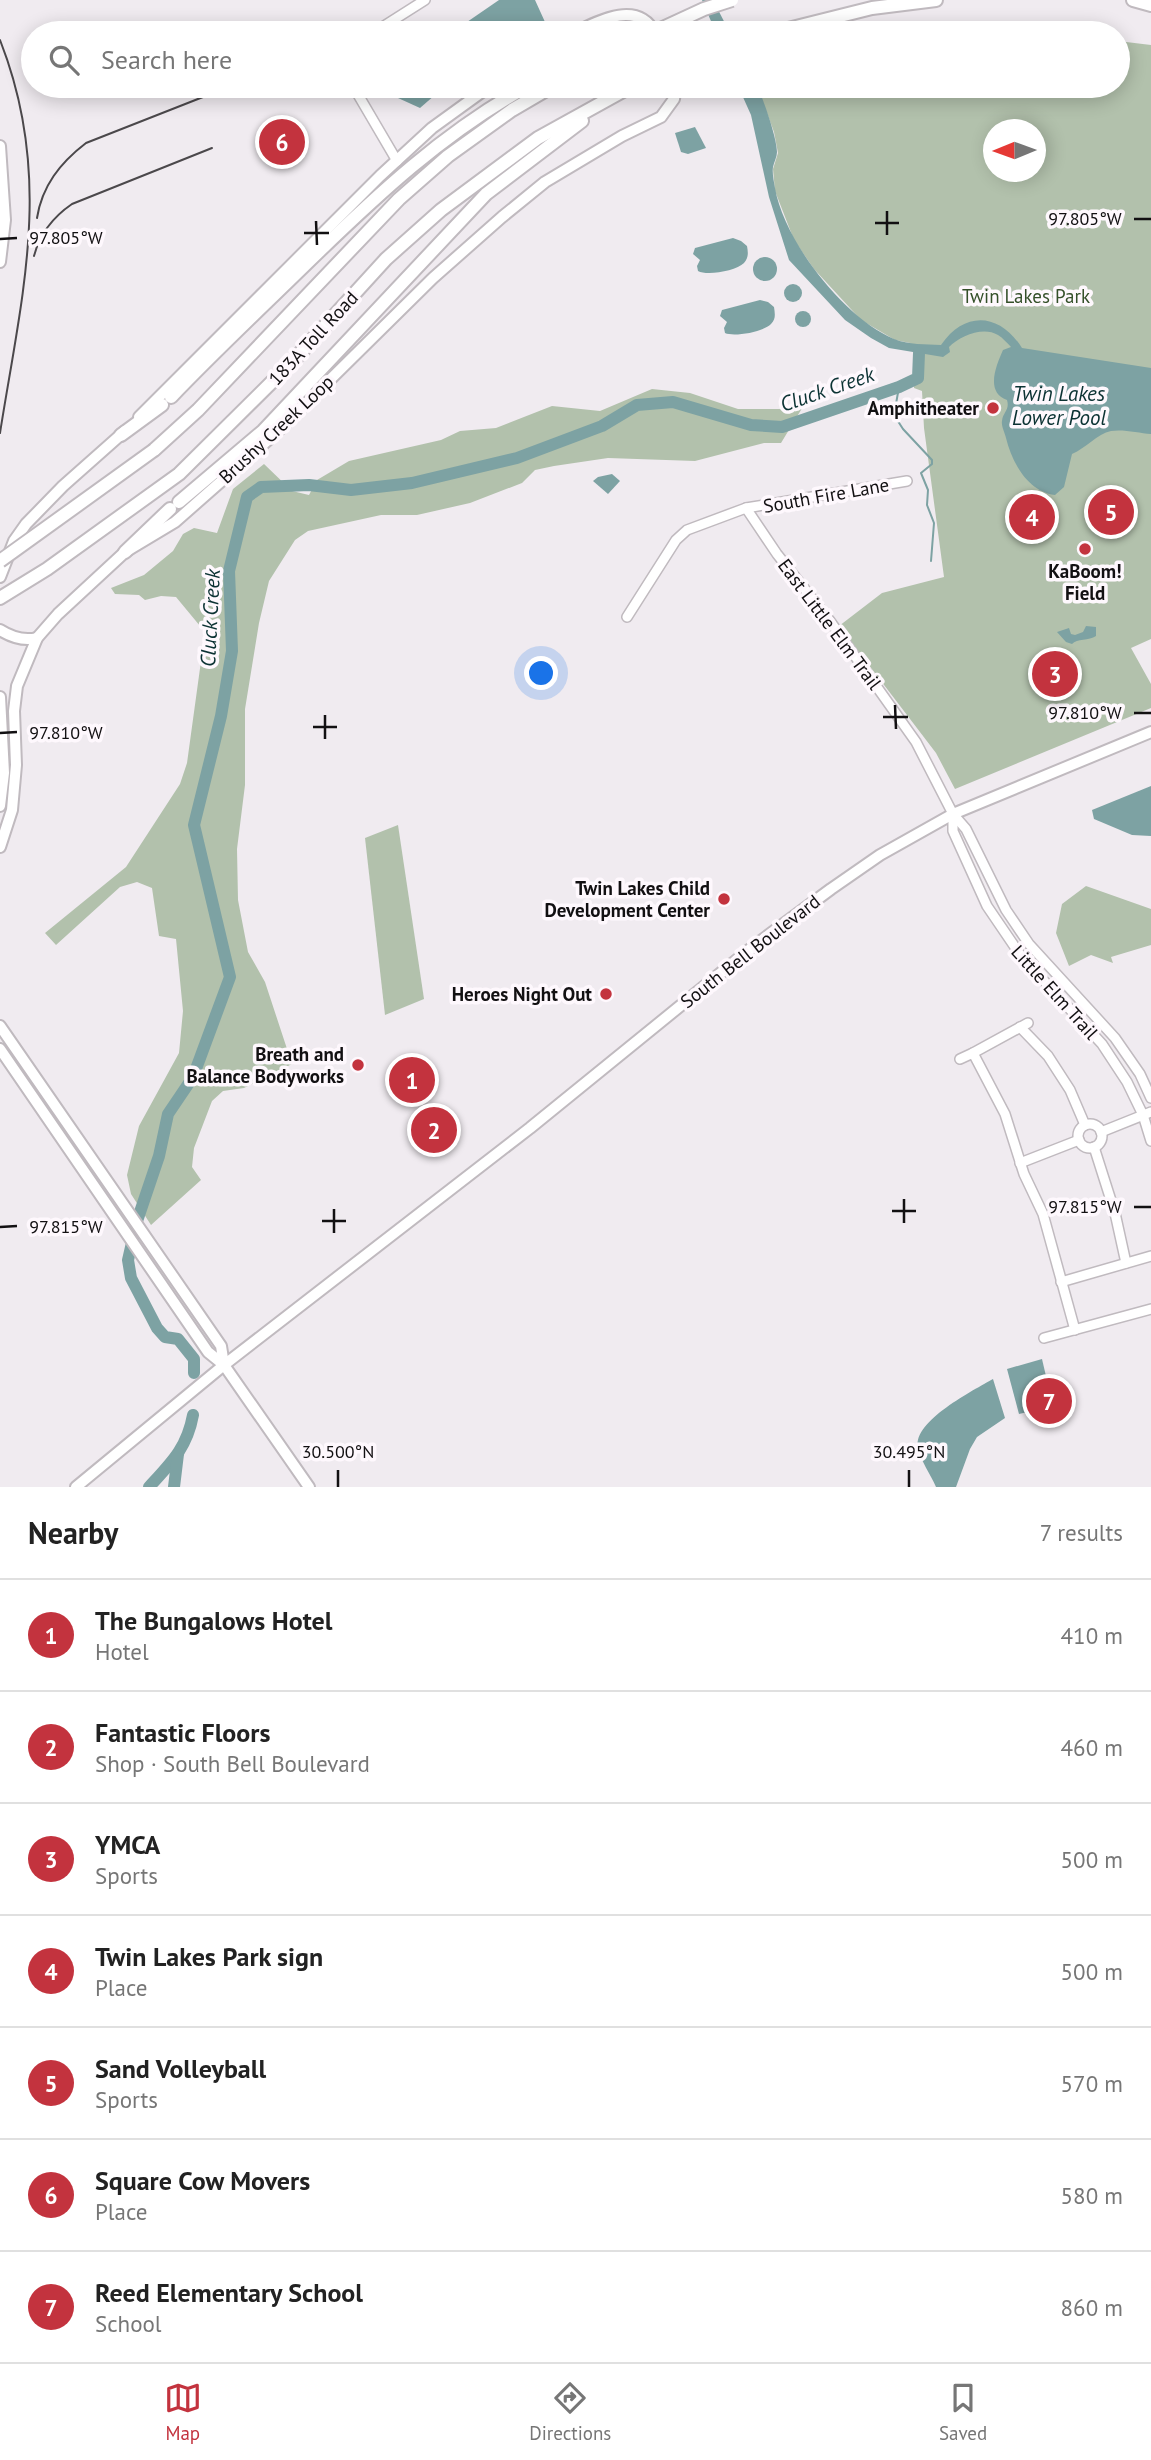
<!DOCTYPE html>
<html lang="en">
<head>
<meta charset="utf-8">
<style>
  body { margin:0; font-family:"PT Sans",sans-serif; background:#f2f2f2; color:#222 }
  .compass { position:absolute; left:983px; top:119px; width:63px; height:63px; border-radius:50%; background:#fff; box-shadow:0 4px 18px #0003; rotate:269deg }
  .you { position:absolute; left:542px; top:674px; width:24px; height:24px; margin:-18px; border:5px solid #fff; border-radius:50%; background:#1a73e8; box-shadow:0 0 0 10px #1a73e833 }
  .badge { display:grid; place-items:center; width:46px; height:46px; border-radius:50%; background:#c3333e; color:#fff; font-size:23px; font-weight:700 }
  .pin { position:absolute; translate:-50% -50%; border:4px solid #fff; box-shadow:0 2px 7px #0006 }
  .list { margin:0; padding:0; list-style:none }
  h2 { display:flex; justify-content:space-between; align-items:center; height:91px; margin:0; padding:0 28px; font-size:30px }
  h2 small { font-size:23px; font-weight:400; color:#767676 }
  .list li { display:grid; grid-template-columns:46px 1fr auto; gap:21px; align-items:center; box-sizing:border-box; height:112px; padding:0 28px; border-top:2px solid #e0e0e0 }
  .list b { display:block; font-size:26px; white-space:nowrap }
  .list p { margin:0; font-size:23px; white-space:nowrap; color:#767676 }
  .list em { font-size:23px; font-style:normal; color:#767676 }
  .icon { flex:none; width:38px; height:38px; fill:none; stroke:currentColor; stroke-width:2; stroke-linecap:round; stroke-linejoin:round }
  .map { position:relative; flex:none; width:1151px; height:1487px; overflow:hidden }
  .search { position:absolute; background:#fff; box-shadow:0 4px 18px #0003; left:21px; right:21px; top:21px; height:77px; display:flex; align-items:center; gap:18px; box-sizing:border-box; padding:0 24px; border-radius:38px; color:#767676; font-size:26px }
  .sheet { height:875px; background:#fff }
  nav { display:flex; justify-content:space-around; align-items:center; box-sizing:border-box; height:98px; border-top:2px solid #e0e0e0; background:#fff; font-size:19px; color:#767676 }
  nav a { display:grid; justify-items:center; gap:4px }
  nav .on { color:#c3333e }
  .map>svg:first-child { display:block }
  .green { fill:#b2c1ac; fill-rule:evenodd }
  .water { fill:#7da2a3 }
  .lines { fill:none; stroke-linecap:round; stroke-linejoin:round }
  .stream { stroke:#7da2a3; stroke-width:2 }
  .river { stroke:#7da2a3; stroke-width:12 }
  .minor-casing { stroke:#c0babf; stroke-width:12 }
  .major-casing { stroke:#c0babf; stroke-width:14 }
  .highway-casing { stroke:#c0babf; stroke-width:16 }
  .minor { stroke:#fff; stroke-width:9 }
  .major { stroke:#fff; stroke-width:10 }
  .highway { stroke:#fff; stroke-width:12 }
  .rail { stroke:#4b484b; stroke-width:2 }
  .highway-bridge-casing { stroke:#c0babf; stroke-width:16; stroke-linecap:butt }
  .highway-bridge { stroke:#fff; stroke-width:12 }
  .ticks { fill:none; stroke:#121012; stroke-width:2.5 }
  .poi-dot { fill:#c3333e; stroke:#fef8fd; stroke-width:2.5 }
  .labels { text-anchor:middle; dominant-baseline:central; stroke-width:7; stroke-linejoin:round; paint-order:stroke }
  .park-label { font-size:19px; fill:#345029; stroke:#fef8fd }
  .street-label { font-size:19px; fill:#121012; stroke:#fef8fd }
  .poi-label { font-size:19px; font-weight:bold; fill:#121012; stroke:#fef8fd; text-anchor:end }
  .water-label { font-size:21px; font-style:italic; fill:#0b3233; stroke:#fef8fd }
  .ticks-label { font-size:18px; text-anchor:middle; fill:#121012; stroke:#fef8fd; stroke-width:7; stroke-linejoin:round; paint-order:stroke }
</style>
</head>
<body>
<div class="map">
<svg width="1151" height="1487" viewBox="0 0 1151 1487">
  <rect width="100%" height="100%" fill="#f0ebf0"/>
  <g class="green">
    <path d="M1118 41 1151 45V639L1131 648 1151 684V708L955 789 936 753 839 626 882 593 944 577 924 428 922 391 914 388 915 353 910 343 895 340 861 320 814 269 794 240 775 191 773 169 778 153 774 132 757 86H1118ZM993 130H1036V172H993Z"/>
    <path d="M652 389 690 393 738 409H781L804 405 781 443H764L695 461 608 458 554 466 535 470 522 483 470 503 417 515H381L308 531 295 540 269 581 259 623 245 709V785L237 849 238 900 248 952 265 982 292 1064 244 1088 223 1091 212 1101 194 1148 192 1167 201 1180 151 1225 131 1194 127 1175 139 1126 179 1053 183 1011 176 939 159 936 152 888 137 882 120 887 56 945 45 933 126 867 180 784 187 763 205 632 176 597 161 596 145 600 139 595 115 594 111 588 144 575 173 551 183 534 194 528 217 533 233 489 264 464 292 491 309 495 317 480 349 461 441 440 460 431 496 428 552 406 600 411Z"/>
    <path d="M398 825 424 999 385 1015 365 838Z"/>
    <path d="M1086 886 1151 909V945L1111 957 1113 963 1091 955 1069 966 1056 933 1062 904Z"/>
  </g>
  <g class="water">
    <path d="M499 0H535L545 22 543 30C526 37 523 30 508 27L502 33H451Z"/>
    <path d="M702 0H713L730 33H716Z"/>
    <path d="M395 86H443V88L420 108 398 98 394 94Z"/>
    <path d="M738 86H757C763 98 777 138 777 152 777 157 774 162 773 167 772 174 774 182 775 188 784 241 844 318 894 339 909 345 925 344 941 345 965 310 1000 313 1022 348L1151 368V434C1139 433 1123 429 1111 431 1097 434 1086 448 1072 454L1064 487 1055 495C1027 491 1012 462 1006 438 1005 433 1001 426 1002 421 1003 412 1010 410 1007 400 985 392 996 366 1003 350L1011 347C1007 343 1003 338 998 335 983 326 960 336 949 347L950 352 943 357 889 348 871 338 845 320 789 260 769 197 751 115Z"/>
    <path d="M695 127 706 148 688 154 681 152 675 133Z"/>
    <path d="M733 238 741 241 747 246C748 252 749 257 744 263 736 271 707 276 698 271L697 266 700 260 693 254 695 248Z"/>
    <circle cx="765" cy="269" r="12"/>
    <circle cx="793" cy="293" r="9"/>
    <path d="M760 300 768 302 774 307C775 314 776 319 771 324 763 332 734 337 725 333L724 328 727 322 720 316 722 310Z"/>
    <circle cx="803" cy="319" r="8"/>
    <path d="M612 474 620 481 608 494 593 481 598 477Z"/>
    <path d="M1086 626 1096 627V636C1089 641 1077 638 1072 644L1066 642 1057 632 1069 628 1071 634 1075 635 1083 632Z"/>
    <path d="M1151 786V836L1132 835 1094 819 1092 810Z"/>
    <path d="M1042 1359 1053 1406 1019 1414 1007 1369Z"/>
    <path d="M993 1379 1005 1418 977 1437 970 1449 956 1487H936C931 1475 920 1460 918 1447 913 1421 974 1390 993 1379Z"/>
  </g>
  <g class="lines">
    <path class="stream" d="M899 387 894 415 903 429 932 460V464L921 473 928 490 927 505 934 523 931 561"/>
    <g class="river">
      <path d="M194 1373V1359L178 1339 165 1337 157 1328 131 1278 128 1260 137 1221 159 1156 168 1114 193 1077 230 977 194 825 221 716 232 651 229 571 247 497 261 487 309 485 351 490 412 483 517 458 602 426 637 405 673 402 751 425 782 427 899 387 918 378 919 353"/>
      <path d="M149 1487C171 1463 187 1448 193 1415"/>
      <path d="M174 1487 178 1454"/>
    </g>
    <defs>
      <g id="minor">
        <path d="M373 33 425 0"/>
        <path d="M353 86 397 161"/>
        <path d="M746 508 777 554 830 621 916 742 953 814 966 829 1006 910 1029 944 1115 1038 1140 1074 1151 1098"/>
        <path d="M627 617 676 540 687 530 746 508 907 481"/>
        <path d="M953 814V831L987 906 1021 956 1102 1044 1127 1082 1143 1115 1151 1141"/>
        <path d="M1020 1027 1048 1056 1070 1090 1085 1125"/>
        <path d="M973 1053 1028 1023"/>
        <path d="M960 1059 973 1053 1005 1114 1024 1174 1043 1214 1075 1330"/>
        <circle cx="1090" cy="1136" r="12"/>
        <path d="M1101 1132 1151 1112"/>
        <path d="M1094 1147 1115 1213 1126 1263"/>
        <path d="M1020 1163 1079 1140"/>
        <path d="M1061 1282 1151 1256"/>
        <path d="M1044 1338 1151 1309"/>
      </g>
      <g id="major">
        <path d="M574 33C600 20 638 0 655 33"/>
        <path d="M0 146 5 220 0 262"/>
        <path d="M139 417 380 176 432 128 490 86"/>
        <path d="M0 577 14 541 26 524 63 486 125 431"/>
        <path d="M0 630C11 637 24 641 37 638"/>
        <path d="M0 697 4 773 0 806"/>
        <path d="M0 847 12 810 16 765 14 711 17 686 37 638 58 614 125 552 175 522 276 433 433 278 502 217 545 182 622 136 661 117 674 99 676 86"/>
        <path d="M0 1026 221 1346 224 1365"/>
        <path d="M0 1049 208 1352 224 1365 309 1487"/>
        <path d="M76 1487 224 1365 530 1128 754 946 831 889 880 855 953 814 1151 732"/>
      </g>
      <g id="highway">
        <path d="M1133 0 1151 5"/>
        <path d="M772 33 872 8 936 0"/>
        <path d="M171 397C215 351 262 307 308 262 376 196 444 132 528 86"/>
        <path d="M121 435 162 405"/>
        <path d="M154 450 198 410 399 199 448 156 512 110 553 86"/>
        <path d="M179 502 263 431 486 194 582 121"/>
        <path d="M125 552 170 509"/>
        <path d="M0 598 47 569 179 474 293 361 386 259 441 210 538 138 632 86"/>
      </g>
    </defs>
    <use href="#minor" class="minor-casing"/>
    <use href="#major" class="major-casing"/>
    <use href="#highway" class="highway-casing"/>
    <use href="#minor" class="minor"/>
    <use href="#major" class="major"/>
    <use href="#highway" class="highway"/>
    <g class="rail">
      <path d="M0 40C54 177 22 294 0 433"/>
      <path d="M37 218C42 186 60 163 86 143L231 86"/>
      <path d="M34 256C40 233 53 217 72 204L212 148"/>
    </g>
    <defs>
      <g id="highway-bridge">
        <path d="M652 33 704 9 732 0"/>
        <path d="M0 561 154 450"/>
      </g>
    </defs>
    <use href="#highway-bridge" class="highway-bridge-casing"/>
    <use href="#highway-bridge" class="highway-bridge"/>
  </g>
  <path class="ticks" d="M887 211V235M1134 219H1151M316 221 317 245M875 223H899M304 233H329M0 239 17 238M895 705 896 729M1134 713H1151M325 715V739M883 717H908M313 727H337M0 733 17 732M904 1199V1223M1134 1207H1151M334 1209V1233M892 1211H916M322 1221H346M0 1227 17 1226M338 1470V1487M909 1470V1487"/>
  <g class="poi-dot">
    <circle cx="993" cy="408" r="7"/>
    <circle cx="1085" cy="549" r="7"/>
    <circle cx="724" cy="899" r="7"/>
    <circle cx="606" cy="994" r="7"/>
    <circle cx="358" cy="1065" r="7"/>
  </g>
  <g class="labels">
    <g class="park-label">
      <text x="1026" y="296">Twin Lakes Park</text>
    </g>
    <g class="street-label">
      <text transform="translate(313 338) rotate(-47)">183A Toll Road</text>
      <text transform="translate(276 429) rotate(-43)">Brushy Creek Loop</text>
      <text transform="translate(826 495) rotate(-10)">South Fire Lane</text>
      <text transform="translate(830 624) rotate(53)">East Little Elm Trail</text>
      <text transform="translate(750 951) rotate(-38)">South Bell Boulevard</text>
      <text transform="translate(1055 992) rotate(48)">Little Elm Trail</text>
    </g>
    <g class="poi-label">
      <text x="979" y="408">Amphitheater</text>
      <text x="1085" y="571" text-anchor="middle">KaBoom!<tspan x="1085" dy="22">Field</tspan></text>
      <text x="710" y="888">Twin Lakes Child<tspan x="710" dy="22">Development Center</tspan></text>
      <text x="592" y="994">Heroes Night Out</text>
      <text x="344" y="1054">Breath and<tspan x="344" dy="22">Balance Bodyworks</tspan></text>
    </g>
    <g class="water-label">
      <text transform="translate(827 389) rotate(-19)">Cluck Creek</text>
      <text x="1059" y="393">Twin Lakes<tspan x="1059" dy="24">Lower Pool</tspan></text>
      <text transform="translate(210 618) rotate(-87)">Cluck Creek</text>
    </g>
  </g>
  <g class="ticks-label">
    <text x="1085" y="225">97.805°W</text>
    <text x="66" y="244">97.805°W</text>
    <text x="1085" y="719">97.810°W</text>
    <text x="66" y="739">97.810°W</text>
    <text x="1085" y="1213">97.815°W</text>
    <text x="66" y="1233">97.815°W</text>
    <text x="338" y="1458">30.500°N</text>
    <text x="909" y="1458">30.495°N</text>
  </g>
</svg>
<svg class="compass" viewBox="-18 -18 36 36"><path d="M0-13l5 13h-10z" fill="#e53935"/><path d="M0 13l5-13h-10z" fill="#767676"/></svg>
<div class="you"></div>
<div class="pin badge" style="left:412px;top:1080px">1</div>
<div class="pin badge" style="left:434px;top:1130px">2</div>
<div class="pin badge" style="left:1055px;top:674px">3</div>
<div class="pin badge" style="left:1032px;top:517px">4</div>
<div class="pin badge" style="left:1111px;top:512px">5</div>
<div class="pin badge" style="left:282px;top:142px">6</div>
<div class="pin badge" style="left:1049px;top:1401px">7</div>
<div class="search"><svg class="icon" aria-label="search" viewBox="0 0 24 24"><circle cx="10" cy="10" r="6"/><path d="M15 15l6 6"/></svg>Search here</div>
</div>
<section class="sheet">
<h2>Nearby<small>7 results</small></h2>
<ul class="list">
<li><span class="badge">1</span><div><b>The Bungalows Hotel</b><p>Hotel</p></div><em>410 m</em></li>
<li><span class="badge">2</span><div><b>Fantastic Floors</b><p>Shop · South Bell Boulevard</p></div><em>460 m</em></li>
<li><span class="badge">3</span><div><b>YMCA</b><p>Sports</p></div><em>500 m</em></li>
<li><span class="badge">4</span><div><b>Twin Lakes Park sign</b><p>Place</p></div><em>500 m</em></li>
<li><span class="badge">5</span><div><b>Sand Volleyball</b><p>Sports</p></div><em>570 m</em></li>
<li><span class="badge">6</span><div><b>Square Cow Movers</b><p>Place</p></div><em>580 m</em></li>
<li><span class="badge">7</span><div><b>Reed Elementary School</b><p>School</p></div><em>860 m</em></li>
</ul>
</section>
<nav>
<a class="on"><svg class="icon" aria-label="map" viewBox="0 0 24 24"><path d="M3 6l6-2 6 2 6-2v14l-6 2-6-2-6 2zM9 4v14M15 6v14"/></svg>Map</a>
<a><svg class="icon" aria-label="directions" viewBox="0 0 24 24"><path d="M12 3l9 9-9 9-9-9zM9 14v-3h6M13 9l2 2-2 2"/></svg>Directions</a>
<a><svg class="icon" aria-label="saved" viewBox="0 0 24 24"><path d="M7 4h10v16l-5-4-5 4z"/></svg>Saved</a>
</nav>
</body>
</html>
